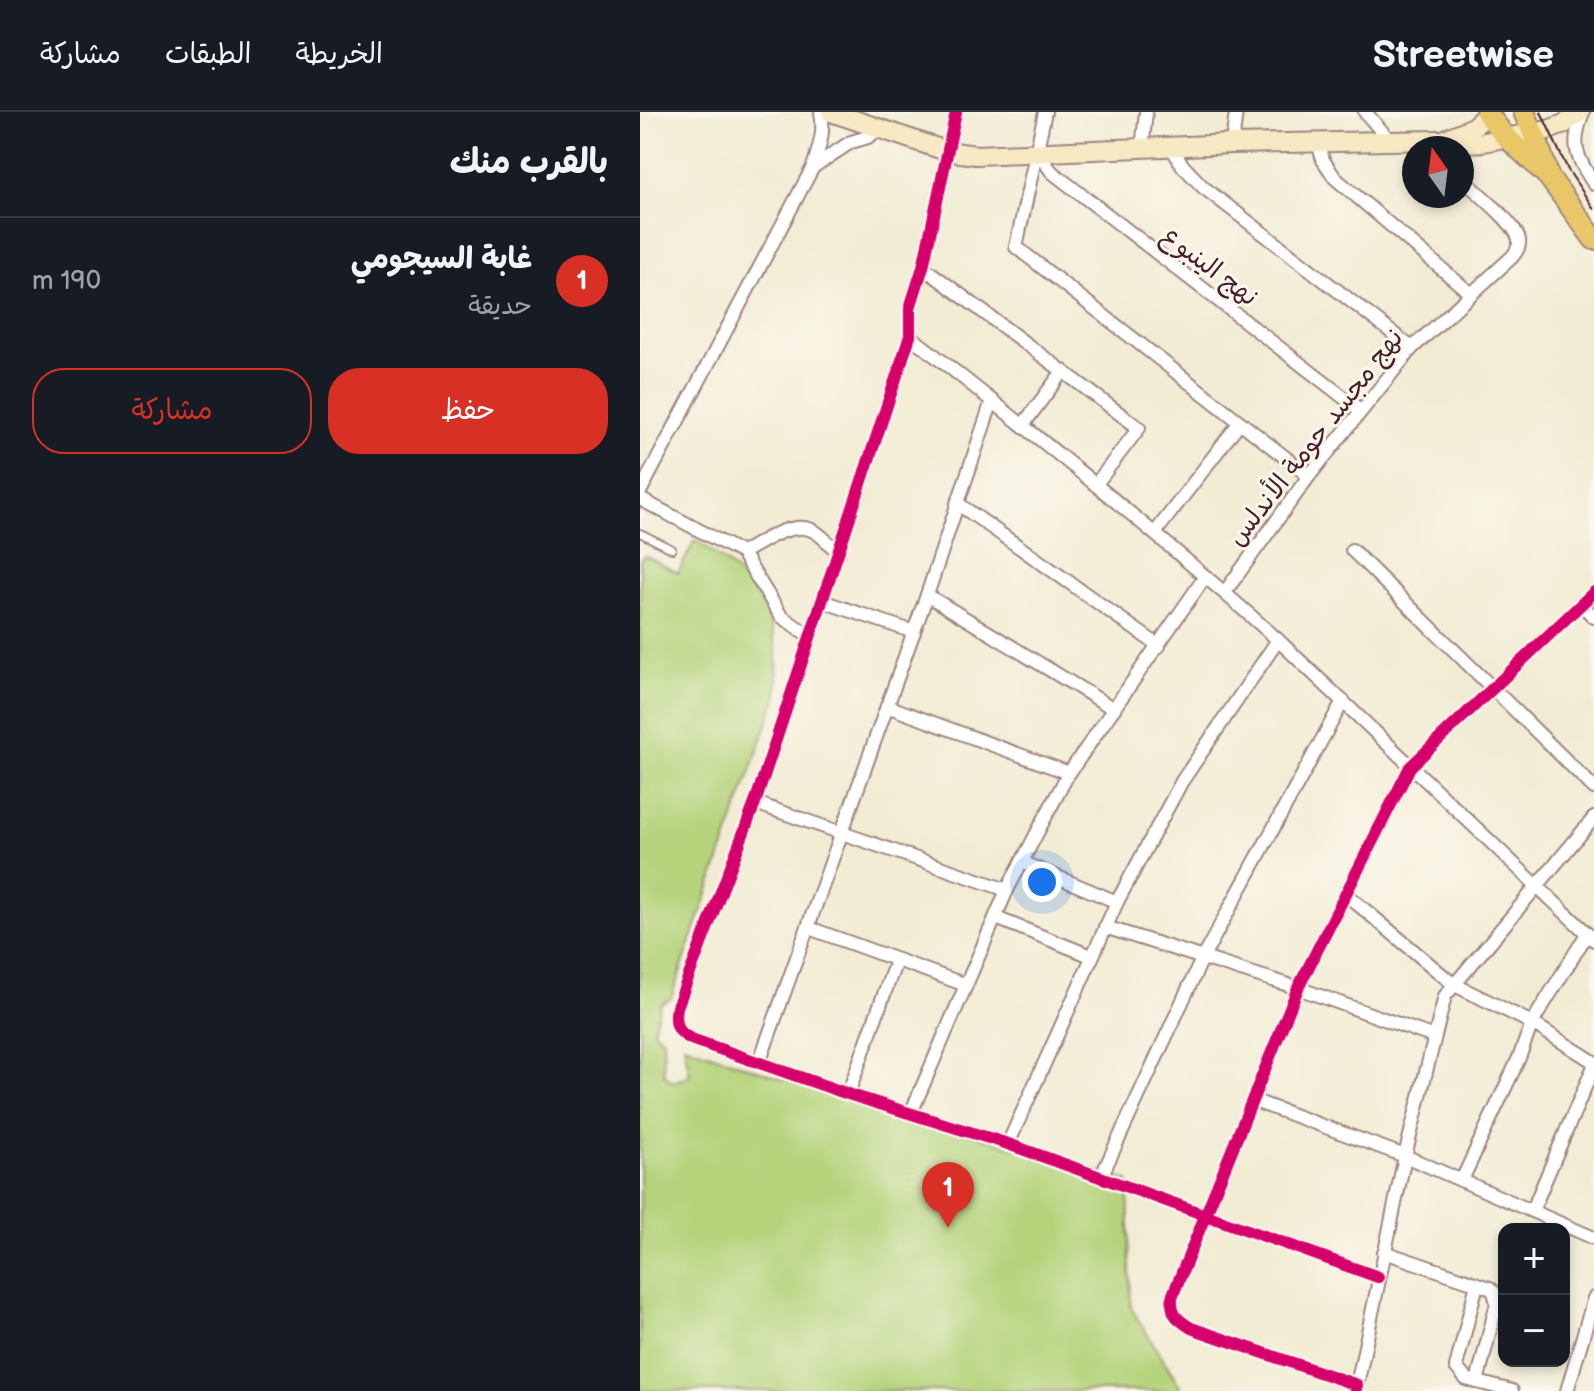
<!DOCTYPE html>
<html lang="ar">
<head>
<meta charset="utf-8">
<style>
  body { margin:0; font-family:"Balsamiq Sans","Playpen Sans Arabic",sans-serif; background:#242831; color:#f1f3f6; direction:rtl }
  .controls { position:absolute; right:24px; bottom:24px; display:grid; overflow:hidden; border-radius:16px; box-shadow:0 4px 12px #0003 }
  .controls button { width:72px; height:72px; display:grid; place-items:center; padding:0; border:0; border-bottom:2px solid #363941; background:#171b24; color:#f1f3f6; font:40px sans-serif }
  .compass { position:absolute; left:762px; top:24px; width:72px; height:72px; border-radius:50%; background:#171b24; box-shadow:0 4px 12px #0003; rotate:346deg }
  .you { position:absolute; left:402px; top:770px; width:28px; height:28px; margin:-20px; border:6px solid #fff; border-radius:50%; background:#1a73e8; box-shadow:0 0 0 12px #1a73e833 }
  .badge { display:grid; place-items:center; width:52px; height:52px; border-radius:50%; background:#d93025; color:#fff; font-size:26px; font-weight:700 }
  .pin { position:absolute; translate:-50% -66px; filter:drop-shadow(0 2px 4px #0008) }
  .pin::after { content:''; position:absolute; top:42px; width:28px; height:24px; background:inherit; clip-path:polygon(0 0,100% 0,50% 100%) }
  .list { margin:0; padding:0; list-style:none }
  h2 { display:flex; justify-content:space-between; align-items:center; height:104px; margin:0; padding:0 32px; font-size:34px }
  h2 small { font-size:26px; font-weight:400; color:#9ea1a6 }
  .list li { display:grid; grid-template-columns:52px 1fr auto; gap:24px; align-items:center; box-sizing:border-box; height:128px; padding:0 32px; border-top:2px solid #363941 }
  .list b { display:block; font-size:30px; white-space:nowrap }
  .list p { margin:0; font-size:26px; white-space:nowrap; color:#9ea1a6 }
  .list em { font-size:26px; font-style:normal; color:#9ea1a6 }
  .actions { display:flex; gap:16px; padding:24px 32px }
  .actions a { flex:1; padding:18px 0; border:2px solid #d93025; border-radius:32px; text-align:center; font-size:28px; color:#d93025 }
  .actions .main { background:#d93025; color:#fff }
  .map { position:relative; flex:none; width:954px; height:1279px; overflow:hidden; direction:ltr }
  header { display:flex; align-items:center; gap:48px; box-sizing:border-box; height:112px; padding:0 40px; background:#171b24; border-bottom:2px solid #363941 }
  header strong { font-size:38px }
  nav { display:flex; gap:44px; margin-inline-start:auto; font-size:28px }
  main { display:flex }
  aside { flex:1; background:#171b24 }
  .map>svg:first-child { display:block }
  .green { fill:#b4d37a; stroke:#7f7952; stroke-width:2 }
  .lines { fill:none; stroke-linecap:round; stroke-linejoin:round }
  .lane-casing { stroke:#9e8680; stroke-width:10 }
  .street-casing { stroke:#9e8680; stroke-width:16 }
  .secondary-casing { stroke:#9e8680; stroke-width:22 }
  .primary-casing { stroke:#9e8680; stroke-width:24 }
  .lane { stroke:#fff; stroke-width:6 }
  .street { stroke:#fff; stroke-width:12 }
  .secondary { stroke:#f6e9c3; stroke-width:18 }
  .primary { stroke:#e9c769; stroke-width:20 }
  .tram { stroke:#4a1f2b; stroke-width:2 }
  .cycleway-casing { stroke:#fbf7ec; stroke-width:17 }
  .cycleway { stroke:#d6006c; stroke-width:12 }
  .labels { text-anchor:middle; dominant-baseline:central; stroke-width:6; stroke-linejoin:round; paint-order:stroke }
  .street-label { font-size:26px; fill:#4a1f2b; stroke:#fbf7ec }
</style>
</head>
<body>
<header>
<strong>Streetwise</strong>
<nav><a>الخريطة</a><a>الطبقات</a><a>مشاركة</a></nav>
</header>
<main>
<div class="map">
<svg width="954" height="1279" viewBox="0 0 954 1279">
  <rect width="100%" height="100%" fill="#fbf7ec"/>
  <filter id="ink" filterUnits="userSpaceOnUse"><feTurbulence type="fractalNoise" baseFrequency=".0125" numOctaves="2"/><feDisplacementMap in="SourceGraphic" scale="16" xChannelSelector="R" yChannelSelector="G"/><feConvolveMatrix kernelMatrix="1 2 1 2 8 2 1 2 1" color-interpolation-filters="sRGB"/></filter>
  <filter id="wash" filterUnits="userSpaceOnUse"><feTurbulence type="fractalNoise" baseFrequency=".006" numOctaves="4" result="noise"/><feDisplacementMap in="SourceGraphic" scale="32" xChannelSelector="R" yChannelSelector="G"/><feGaussianBlur stdDeviation="1.8" result="paint"/><feColorMatrix in="noise" values="0 0 0 0 0 0 0 0 0 0 0 0 0 0 0 0 0 1.4 0 .05"/><feComposite in="paint" operator="in"/></filter>
  <g filter="url(#wash)">
    <rect width="100%" height="100%" fill="#f2ecd4"/>
    <path class="green" d="M55 428C119 470 142 506 137 584L31 886 20 892 13 918 23 927 24 962 32 970 50 964 44 933 147 968 488 1069 491 1196 543 1279H0V448L5 444 38 461Z"/>
  </g>
  <g filter="url(#ink)">
    <g class="lines">
      <defs>
        <path id="lane" d="M0 421 32 437"/>
        <g id="street">
          <path d="M316 0 283 155 270 196V224L115 691 37 895C34 910 36 920 51 927L208 982 368 1032 738 1165"/>
          <path d="M405 0 376 135 669 364"/>
          <path d="M725 0 752 31"/>
          <path d="M943 0C931 33 935 43 954 72"/>
          <path d="M678 31 683 48 695 66 830 181"/>
          <path d="M592 32 596 0"/>
          <path d="M532 36 543 54 563 75 772 236"/>
          <path d="M502 37 506 0"/>
          <path d="M397 40 412 60 720 298"/>
          <path d="M173 55 211 30 228 25 239 17"/>
          <path d="M283 155 499 316 456 372"/>
          <path d="M270 224C395 322 519 422 638 528L954 828"/>
          <path d="M383 313 423 259"/>
          <path d="M0 380 173 55C179 36 185 20 181 0"/>
          <path d="M0 387 102 441 141 504 168 523"/>
          <path d="M317 391 519 534"/>
          <path d="M515 421 600 310"/>
          <path d="M712 438 954 676"/>
          <path d="M102 441C121 431 152 407 174 419 183 424 191 434 199 441"/>
          <path d="M585 480 669 364 772 236 872 145C876 140 880 135 879 128 876 111 835 79 822 66"/>
          <path d="M287 483 474 597"/>
          <path d="M182 489 274 520"/>
          <path d="M941 492 954 505"/>
          <path d="M247 594 429 661"/>
          <path d="M115 691 367 778"/>
          <path d="M382 750 477 790"/>
          <path d="M707 783 813 872 892 911 954 950"/>
          <path d="M356 806 451 844"/>
          <path d="M465 815 658 876 794 925"/>
          <path d="M169 816 326 873"/>
          <path d="M119 951 287 483 352 289"/>
          <path d="M208 982 256 849"/>
          <path d="M612 988 765 1044 954 1126"/>
          <path d="M271 1001 367 778 427 664 565 465"/>
          <path d="M368 1032 477 790 542 669 638 528"/>
          <path d="M461 1065 562 847 703 589"/>
          <path d="M822 1068 879 946 892 911 947 822"/>
          <path d="M892 1099 954 954"/>
          <path d="M744 1140 850 1176 854 1180 857 1191 837 1270"/>
          <path d="M837 1172 816 1255 826 1267 872 1279"/>
          <path d="M717 1273 765 1044 805 884 954 706"/>
          <path d="M715 1279 717 1273 551 1216C537 1207 531 1203 532 1185L658 876 770 655 954 480"/>
          <path d="M927 1279 954 1186"/>
        </g>
        <g id="secondary">
          <path d="M191 0 306 39 336 43 592 32 798 28 838 31 908 18 924 12 940 0"/>
          <path d="M805 27 833 15 850 0"/>
        </g>
        <g id="primary">
          <path d="M846 0 863 22 908 64 954 127"/>
          <path d="M884 0 898 32 908 63"/>
        </g>
      </defs>
      <use href="#lane" class="lane-casing"/>
      <use href="#street" class="street-casing"/>
      <use href="#secondary" class="secondary-casing"/>
      <use href="#primary" class="primary-casing"/>
      <use href="#lane" class="lane"/>
      <use href="#street" class="street"/>
      <use href="#secondary" class="secondary"/>
      <use href="#primary" class="primary"/>
      <path class="tram" d="M901 0 928 58 954 97"/>
      <defs>
        <g id="cycleway">
          <path d="M316 0 283 155 270 196V224L115 691 37 895C34 910 36 920 51 927L208 982 368 1032 738 1165"/>
          <path d="M715 1279 717 1273 551 1216C537 1207 531 1203 532 1185L658 876 770 655 954 480"/>
        </g>
      </defs>
      <use href="#cycleway" class="cycleway-casing"/>
      <use href="#cycleway" class="cycleway"/>
    </g>
  </g>
  <g class="labels">
    <g class="street-label">
      <text transform="translate(569 155) rotate(37)">نهج الينبوع</text>
      <text transform="translate(676 326) rotate(-52)">نهج مجسد حومة الأندلس</text>
    </g>
  </g>
</svg>
<div class="controls">
<button>+</button>
<button>−</button>
</div>
<svg class="compass" viewBox="-18 -18 36 36"><path d="M0-13l5 13h-10z" fill="#e53935"/><path d="M0 13l5-13h-10z" fill="#9ea1a6"/></svg>
<div class="you"></div>
<div class="pin badge" style="left:308px;top:1116px">1</div>
</div>
<aside>
<h2>بالقرب منك<small></small></h2>
<ul class="list">
<li><span class="badge">1</span><div><b>غابة السيجومي</b><p>حديقة</p></div><em>190 m</em></li>
</ul>
<div class="actions"><a class="main">حفظ</a><a>مشاركة</a></div>
</aside>
</main>
</body>
</html>
